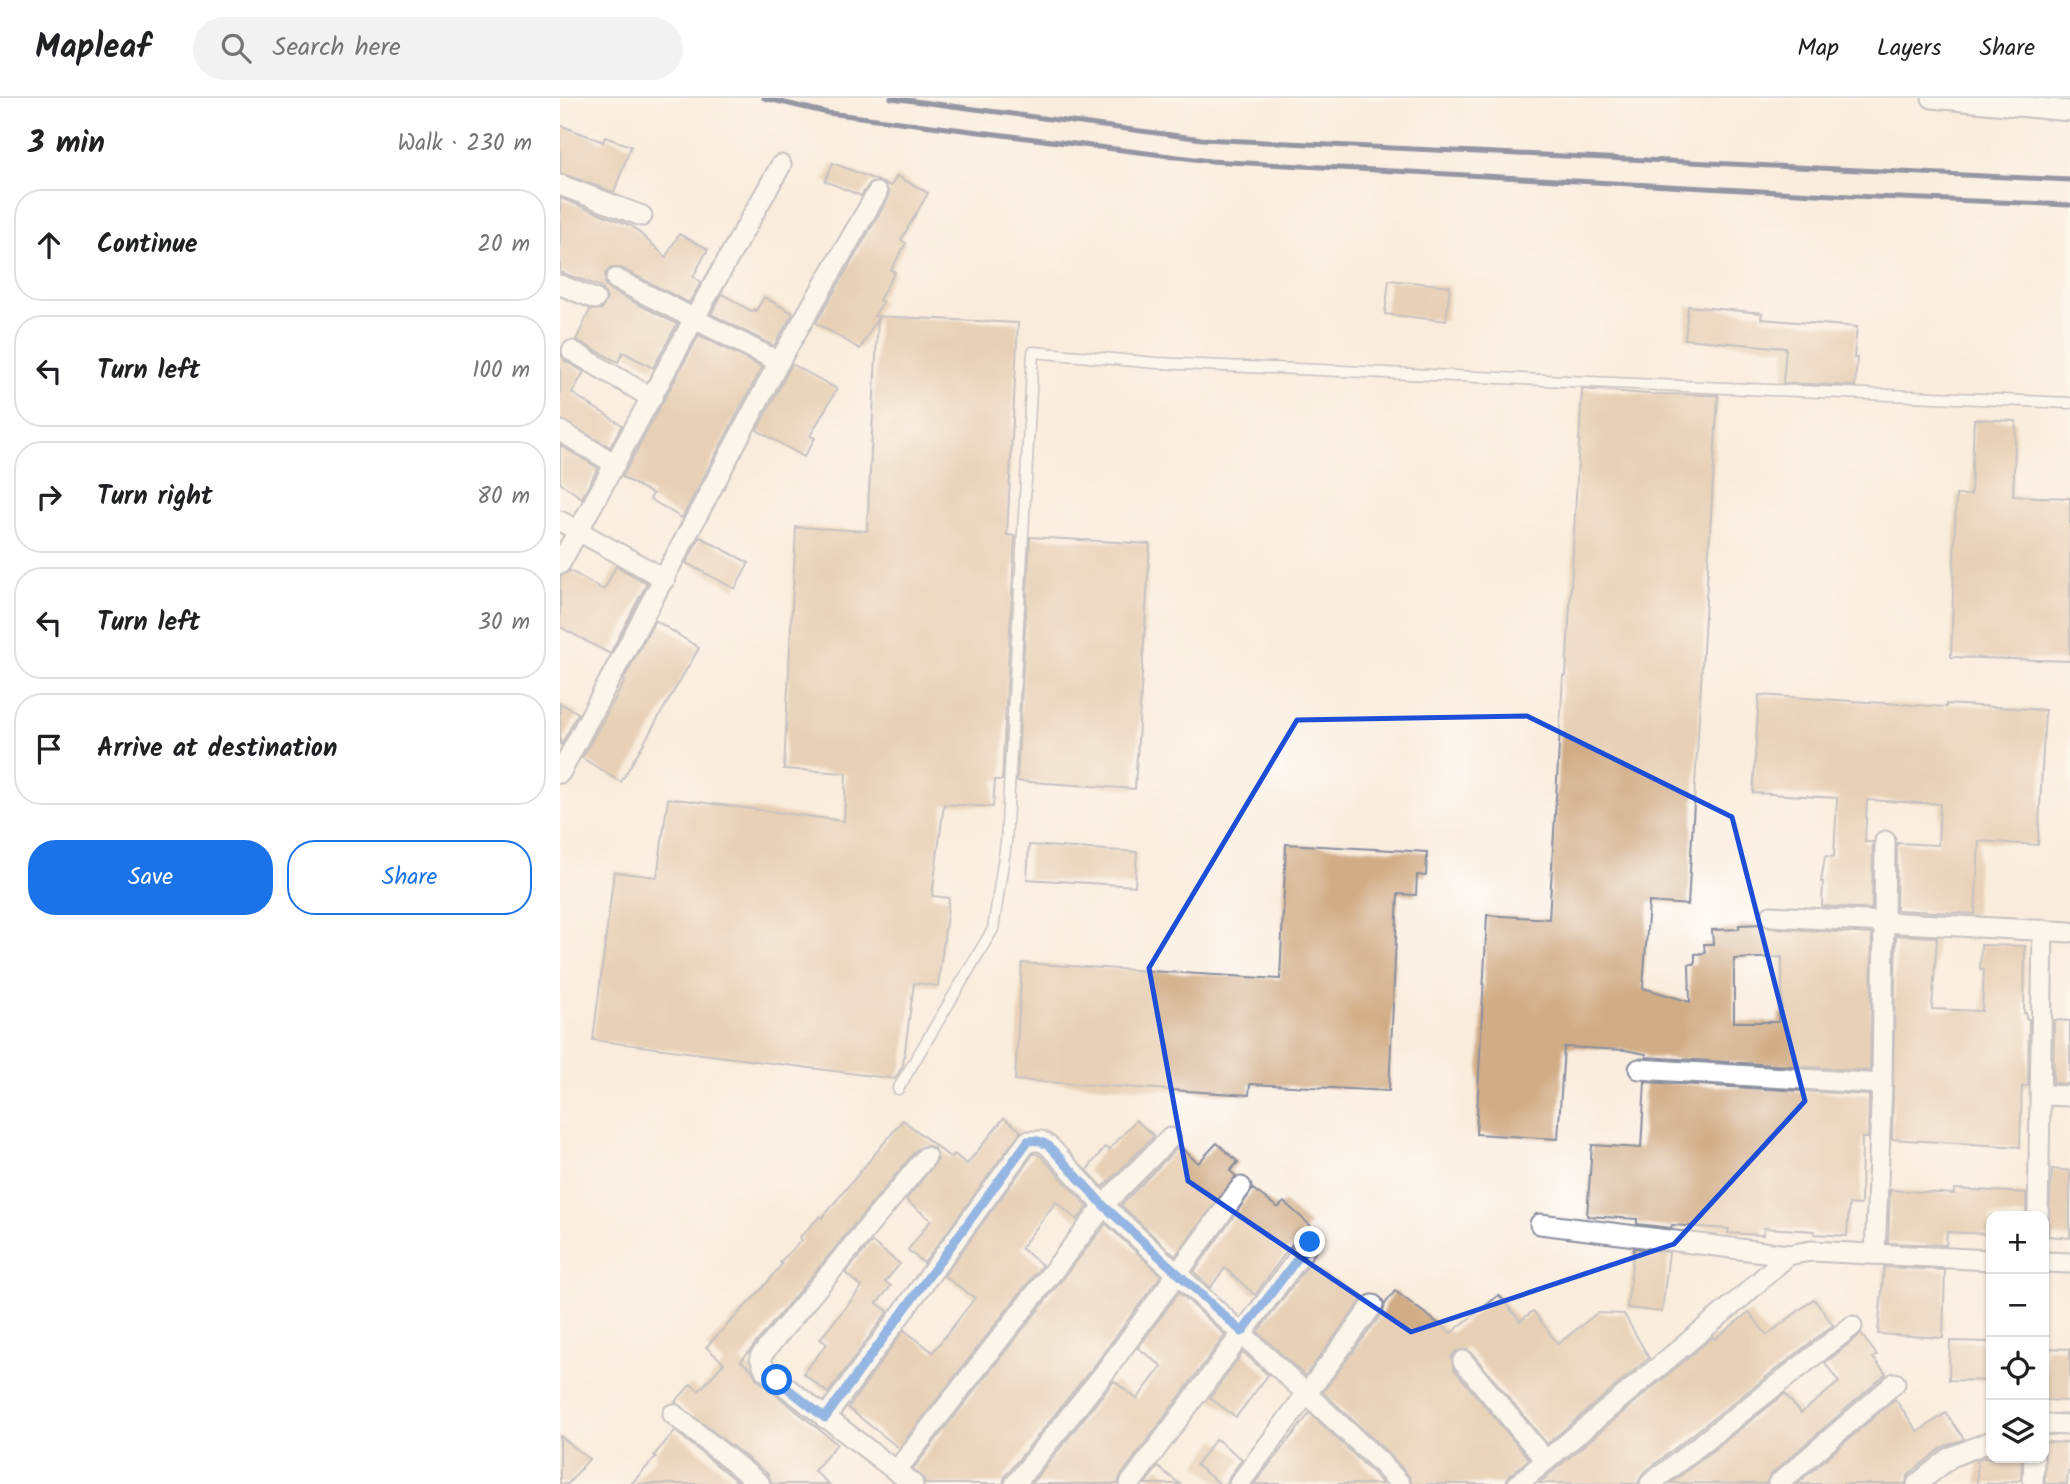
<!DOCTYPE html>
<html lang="en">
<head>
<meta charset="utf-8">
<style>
  body { margin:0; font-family:Kalam,sans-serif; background:#f2f2f2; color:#202124 }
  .controls { position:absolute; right:21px; bottom:21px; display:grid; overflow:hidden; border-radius:14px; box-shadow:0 2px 5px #0004 }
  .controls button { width:63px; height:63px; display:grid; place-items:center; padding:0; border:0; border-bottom:2px solid #e0e0e0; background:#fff; color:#202124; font:35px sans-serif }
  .stop { position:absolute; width:21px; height:21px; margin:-16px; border:5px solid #1a73e8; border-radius:50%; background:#fff }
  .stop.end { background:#1a73e8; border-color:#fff; box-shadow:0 2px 7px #0008 }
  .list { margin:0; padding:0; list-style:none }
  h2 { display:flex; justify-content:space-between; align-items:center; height:91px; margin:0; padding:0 28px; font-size:30px }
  h2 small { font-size:23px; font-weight:400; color:#757577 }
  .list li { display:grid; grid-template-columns:46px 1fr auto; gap:21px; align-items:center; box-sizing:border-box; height:112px; margin:0 14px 14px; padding:0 14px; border:2px solid #e0e0e0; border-radius:28px }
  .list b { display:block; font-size:26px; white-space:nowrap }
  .list em { font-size:23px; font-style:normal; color:#757577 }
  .actions { display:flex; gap:14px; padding:21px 28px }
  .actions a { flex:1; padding:16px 0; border:2px solid #1a73e8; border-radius:28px; text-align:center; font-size:24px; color:#1a73e8 }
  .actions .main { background:#1a73e8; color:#fff }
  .icon { flex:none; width:38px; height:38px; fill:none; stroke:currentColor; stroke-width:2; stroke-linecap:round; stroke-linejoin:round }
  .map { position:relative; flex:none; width:1510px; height:1386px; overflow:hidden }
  header { display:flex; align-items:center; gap:42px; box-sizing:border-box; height:98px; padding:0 35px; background:#fff; border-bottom:2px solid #e0e0e0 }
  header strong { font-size:33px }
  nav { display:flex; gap:38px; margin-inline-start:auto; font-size:24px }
  .search { width:490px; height:63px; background:#f2f2f2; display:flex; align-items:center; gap:18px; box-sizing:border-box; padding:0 24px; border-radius:38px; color:#757577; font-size:26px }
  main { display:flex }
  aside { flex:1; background:#fff }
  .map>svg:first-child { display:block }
  .building { fill:#d1ad87; fill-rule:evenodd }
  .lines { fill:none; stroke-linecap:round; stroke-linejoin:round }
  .lane-casing { stroke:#8a8e9e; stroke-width:13 }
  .street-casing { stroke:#8a8e9e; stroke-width:23 }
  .lane { stroke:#fff; stroke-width:10 }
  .street { stroke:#fff; stroke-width:19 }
  .rail { stroke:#1b2f5e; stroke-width:5 }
  .route { stroke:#1a73e8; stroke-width:9 }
  .marked { fill:none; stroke:#1d4ed8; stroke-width:5; stroke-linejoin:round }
</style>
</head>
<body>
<header>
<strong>Mapleaf</strong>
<div class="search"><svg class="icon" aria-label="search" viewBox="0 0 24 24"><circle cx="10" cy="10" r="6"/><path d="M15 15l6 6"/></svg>Search here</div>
<nav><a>Map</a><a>Layers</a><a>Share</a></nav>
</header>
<main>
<aside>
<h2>3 min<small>Walk · 230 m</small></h2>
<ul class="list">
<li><svg class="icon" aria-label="ahead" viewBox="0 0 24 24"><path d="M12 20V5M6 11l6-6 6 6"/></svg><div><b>Continue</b></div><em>20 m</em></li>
<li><svg class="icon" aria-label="left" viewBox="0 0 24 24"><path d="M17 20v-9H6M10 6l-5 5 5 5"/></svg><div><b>Turn left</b></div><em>100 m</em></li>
<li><svg class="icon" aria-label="right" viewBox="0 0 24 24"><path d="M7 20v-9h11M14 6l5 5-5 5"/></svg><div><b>Turn right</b></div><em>80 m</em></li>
<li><svg class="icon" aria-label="left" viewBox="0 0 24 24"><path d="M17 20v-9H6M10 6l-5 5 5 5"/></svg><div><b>Turn left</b></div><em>30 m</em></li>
<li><svg class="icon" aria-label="arrive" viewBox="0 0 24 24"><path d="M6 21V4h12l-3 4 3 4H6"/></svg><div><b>Arrive at destination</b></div></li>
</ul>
<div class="actions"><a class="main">Save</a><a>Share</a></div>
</aside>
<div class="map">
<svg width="1510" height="1386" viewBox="0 0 1510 1386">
  <rect width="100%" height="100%" fill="#fff"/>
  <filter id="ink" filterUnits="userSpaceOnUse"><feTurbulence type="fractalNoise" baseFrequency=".0143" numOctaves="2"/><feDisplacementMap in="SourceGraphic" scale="14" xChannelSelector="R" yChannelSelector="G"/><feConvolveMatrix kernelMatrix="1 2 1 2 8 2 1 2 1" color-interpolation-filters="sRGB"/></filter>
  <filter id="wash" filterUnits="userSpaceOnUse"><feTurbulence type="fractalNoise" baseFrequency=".00686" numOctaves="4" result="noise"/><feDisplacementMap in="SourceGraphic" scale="28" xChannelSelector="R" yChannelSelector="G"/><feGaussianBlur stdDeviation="1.57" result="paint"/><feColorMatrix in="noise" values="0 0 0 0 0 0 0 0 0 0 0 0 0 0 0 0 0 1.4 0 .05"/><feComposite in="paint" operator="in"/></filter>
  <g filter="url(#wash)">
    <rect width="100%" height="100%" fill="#f9ecdd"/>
    <g id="blocks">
      <g class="building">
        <path d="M0 27 43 44 45 39 71 48 54 94 0 75Z"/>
        <path d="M273 65 321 84 310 85 301 98 265 83Z"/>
        <path d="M337 78 368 95 341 142 346 145 331 172 335 174 319 202 323 204 314 218 458 225 447 437 455 438 442 682H435L433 709 384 706 372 798 389 800 378 888 354 885 343 967 335 981 33 942 54 774 97 779 108 700 284 723 286 675 224 671 236 429 307 433 318 219 300 251 256 225 328 101 329 94 323 85 331 88Z"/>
        <path d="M0 100 72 128 106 159 119 136 148 151 133 179 141 184 129 205 61 170H50L45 176V187L50 192 117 226 93 270 63 254 58 264 16 242 30 212 42 211 47 200 42 189 0 174Z"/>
        <path d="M829 182 890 188 886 223 825 216Z"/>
        <path d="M162 196 193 214 194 211 196 213 204 199 233 215 214 248 151 216Z"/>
        <path d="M1128 208 1202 215 1201 221 1297 229 1294 260H1297L1295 288 1223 285 1226 250 1125 241Z"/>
        <path d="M139 237 202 269 122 420 90 401 93 396 62 379Z"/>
        <path d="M0 254 5 263 24 274 12 295 62 327 50 349 0 321Z"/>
        <path d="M232 266 277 291 250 338 255 340 244 359 197 332Z"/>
        <path d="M1022 291 1089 296 1158 297 1128 807 1089 804 1083 890 1130 904 1129 866H1135V856L1145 855 1144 846H1153L1152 832 1179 831V827L1202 826 1210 830 1312 836 1310 973 1086 959V956L1065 952 1004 949 998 1041 916 1036 927 817 989 821 1003 578H1006ZM1222 859V915H1219L1218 924H1174V861Z"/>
        <path d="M1414 321 1456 323 1453 398 1510 400V563L1391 559 1396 397H1411Z"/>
        <path d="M0 347 38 370 22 400 0 385Z"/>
        <path d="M140 439 189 465 175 491 126 465Z"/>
        <path d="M470 439 590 446 575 691 457 683Z"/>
        <path d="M56 468 87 485 50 556 0 529V478L10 473 44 492Z"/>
        <path d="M95 522 139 550 61 684 22 660 65 583 63 582Z"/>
        <path d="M1199 597 1386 609V606L1485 612 1478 747 1419 743 1415 816 1336 812 1337 745 1378 747 1380 706 1307 702 1305 744H1313L1312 811 1262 808 1263 784H1261L1265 758 1274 759 1277 700 1193 695Z"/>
        <path d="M0 605 18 615 1 647 0 646Z"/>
        <path d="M726 746 867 754 866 778 857 777 856 797 838 796 829 993 690 986 689 997 455 982 462 865 720 881Z"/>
        <path d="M469 747 577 754 575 788 467 781Z"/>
        <path d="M1336 837 1377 839 1372 911 1422 913 1424 872H1420L1421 847 1465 848 1464 915H1466V921H1469L1468 988H1462L1460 1049 1332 1041Z"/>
        <path d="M1494 922 1510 923V986L1493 985Z"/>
        <path d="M1085 984 1309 997 1308 1040H1302L1301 1107 1289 1106 1287 1138 1254 1136 1255 1133 1204 1130 1203 1137 1168 1135 1169 1131 1112 1127 1111 1130 1077 1126V1121L1027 1118 1032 1047 1081 1050Z"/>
        <path d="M444 1020 461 1033 364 1165 348 1152 371 1122 346 1102 378 1062 374 1050 367 1047 357 1051 181 1263 192 1272 197 1281 277 1346 254 1373 269 1386H212L208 1376 115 1304 131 1286 139 1293 164 1265 146 1249 201 1192 222 1166 220 1164 242 1142 240 1139 260 1118 262 1120 343 1022 391 1060 394 1056 407 1066Z"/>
        <path d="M576 1022 594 1038 543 1089 527 1072 545 1049 549 1052Z"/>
        <path d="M657 1045 678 1064 670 1073 676 1078 615 1158 561 1107 619 1048 638 1065Z"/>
        <path d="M474 1055 481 1058 528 1109 517 1122 496 1104 461 1150 482 1167 339 1350 288 1310 344 1232 373 1254 415 1200 384 1178Z"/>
        <path d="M1492 1071 1510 1073V1140L1488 1138Z"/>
        <path d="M693 1091 718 1110 724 1104 750 1127 729 1150 695 1197 665 1170 650 1190 634 1174Z"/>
        <path d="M1394 1091 1466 1095V1118H1431V1136L1387 1134 1386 1147 1328 1145 1330 1092 1394 1096Z"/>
        <path d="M546 1126 601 1177 534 1268 445 1378 443 1386H365L364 1381 353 1371Z"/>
        <path d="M312 1144 340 1166 325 1184 331 1188 317 1205 328 1213 268 1295 243 1275 267 1246 260 1241 302 1189 285 1175Z"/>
        <path d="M1074 1150 1109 1154 1102 1214 1067 1210Z"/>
        <path d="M749 1166 773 1183 774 1181 803 1200 745 1278 698 1234Z"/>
        <path d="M1324 1169 1385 1172 1383 1240 1318 1236Z"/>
        <path d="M835 1193 891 1235 939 1197 960 1223 973 1213 998 1246 1037 1215 1064 1216 1089 1260 987 1346 912 1255 907 1251 896 1253 891 1259 894 1271 969 1361 950 1377 945 1386H852L849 1378 829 1356 763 1294 823 1214 825 1206Z"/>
        <path d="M619 1194 665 1237 560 1379 558 1386H471L554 1283 577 1301 602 1268 578 1250Z"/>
        <path d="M1254 1201 1273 1227 1082 1376 1078 1386 979 1385 1148 1243 1153 1240 1155 1241 1189 1214 1207 1237Z"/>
        <path d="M1301 1236 1317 1257 1313 1260 1326 1276 1210 1377 1206 1386 1111 1385 1225 1296 1241 1315 1279 1284 1265 1265Z"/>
        <path d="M1390 1243 1431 1244V1283L1389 1282Z"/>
        <path d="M1486 1250 1510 1251V1303L1485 1302Z"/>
        <path d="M683 1254 708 1277 676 1319 650 1300Z"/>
        <path d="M1335 1301 1358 1334 1386 1315 1404 1341 1383 1349 1349 1376 1345 1386H1237Z"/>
        <path d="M750 1315 811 1373 823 1386H694Z"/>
        <path d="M115 1333 180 1386H71L96 1359 94 1357Z"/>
        <path d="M0 1338 29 1361 8 1386H0Z"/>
        <path d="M656 1341 682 1361 669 1379 667 1386H660L636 1367Z"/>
        <path d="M1484 1344 1509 1345 1510 1373H1508L1507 1386H1485Z"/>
        <path d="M1422 1360H1462L1461 1382 1437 1386H1417V1362Z"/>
        <path d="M598 1369 620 1386H585Z"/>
      </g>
    </g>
  </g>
  <g filter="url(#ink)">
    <use href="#blocks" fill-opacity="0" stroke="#8a8e9e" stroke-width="2"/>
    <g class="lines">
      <defs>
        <path id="lane" d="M338 991 433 831 446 745 473 254 597 265 1510 305"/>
        <g id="street">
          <path d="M1372 0 1510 13"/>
          <path d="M0 87 82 118"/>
          <path d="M56 181 219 264"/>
          <path d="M0 187 35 201"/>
          <path d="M12 253 92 300"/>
          <path d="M0 333 55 366"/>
          <path d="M0 423 105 481"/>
          <path d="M0 466 134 221 221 67"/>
          <path d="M0 675 219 264 317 95"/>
          <path d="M1211 818 1510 834"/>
          <path d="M1079 971 1322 986"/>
          <path d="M1481 997 1510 998"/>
          <path d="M1478 1118 1483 832"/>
          <path d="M980 1126 1228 1157 1251 1153 1431 1162"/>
          <path d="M1315 1156 1322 986 1325 743"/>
          <path d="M1484 1164 1510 1165"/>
          <path d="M903 1263 986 1363"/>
          <path d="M113 1316 200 1386"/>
          <path d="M265 1320 468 1043H481L489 1048 544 1108 820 1364 840 1386"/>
          <path d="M1484 1326 1510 1327"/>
          <path d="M336 1373 552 1098 610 1040"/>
          <path d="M353 1386 217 1282 205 1272 200 1259 366 1059"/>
          <path d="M455 1386 545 1274 681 1089"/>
          <path d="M570 1386 750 1144"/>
          <path d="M679 1386 813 1207"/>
          <path d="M958 1386 1182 1199 1228 1157"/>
          <path d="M1090 1386 1292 1228"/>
          <path d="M1218 1386 1335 1285"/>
          <path d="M1357 1386 1391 1359 1431 1343"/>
          <path d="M1473 1386 1474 1360"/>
        </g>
      </defs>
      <use href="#lane" class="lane-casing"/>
      <use href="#street" class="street-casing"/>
      <use href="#lane" class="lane"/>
      <use href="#street" class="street"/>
      <g class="rail">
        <path d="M204 0 268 15 650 63 1291 98 1510 107"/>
        <path d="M331 0 642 41 1510 82"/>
      </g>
    </g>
  </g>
  <g class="lines" filter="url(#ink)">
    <path class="route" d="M217 1282 265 1320 468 1043C477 1041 482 1044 489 1048L544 1108 682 1234 750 1144"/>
  </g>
  <path d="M0 0H1510V1386H0ZM967 618 1172 719 1245 1003 1114 1146 851 1234 628 1083 589 870 737 622Z" fill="#f9ecdd" fill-opacity=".55" fill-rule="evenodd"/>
  <path class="marked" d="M967 618 1172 719 1245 1003 1114 1146 851 1234 628 1083 589 870 737 622Z"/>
</svg>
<div class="controls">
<button>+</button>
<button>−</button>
<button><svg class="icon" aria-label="locate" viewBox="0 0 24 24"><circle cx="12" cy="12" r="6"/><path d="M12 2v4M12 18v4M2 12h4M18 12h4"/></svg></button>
<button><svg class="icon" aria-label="layers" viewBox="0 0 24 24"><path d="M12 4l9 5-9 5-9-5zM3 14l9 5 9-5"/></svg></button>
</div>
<div class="stop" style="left:217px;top:1282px"></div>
<div class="stop end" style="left:750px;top:1144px"></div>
</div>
</main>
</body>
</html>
